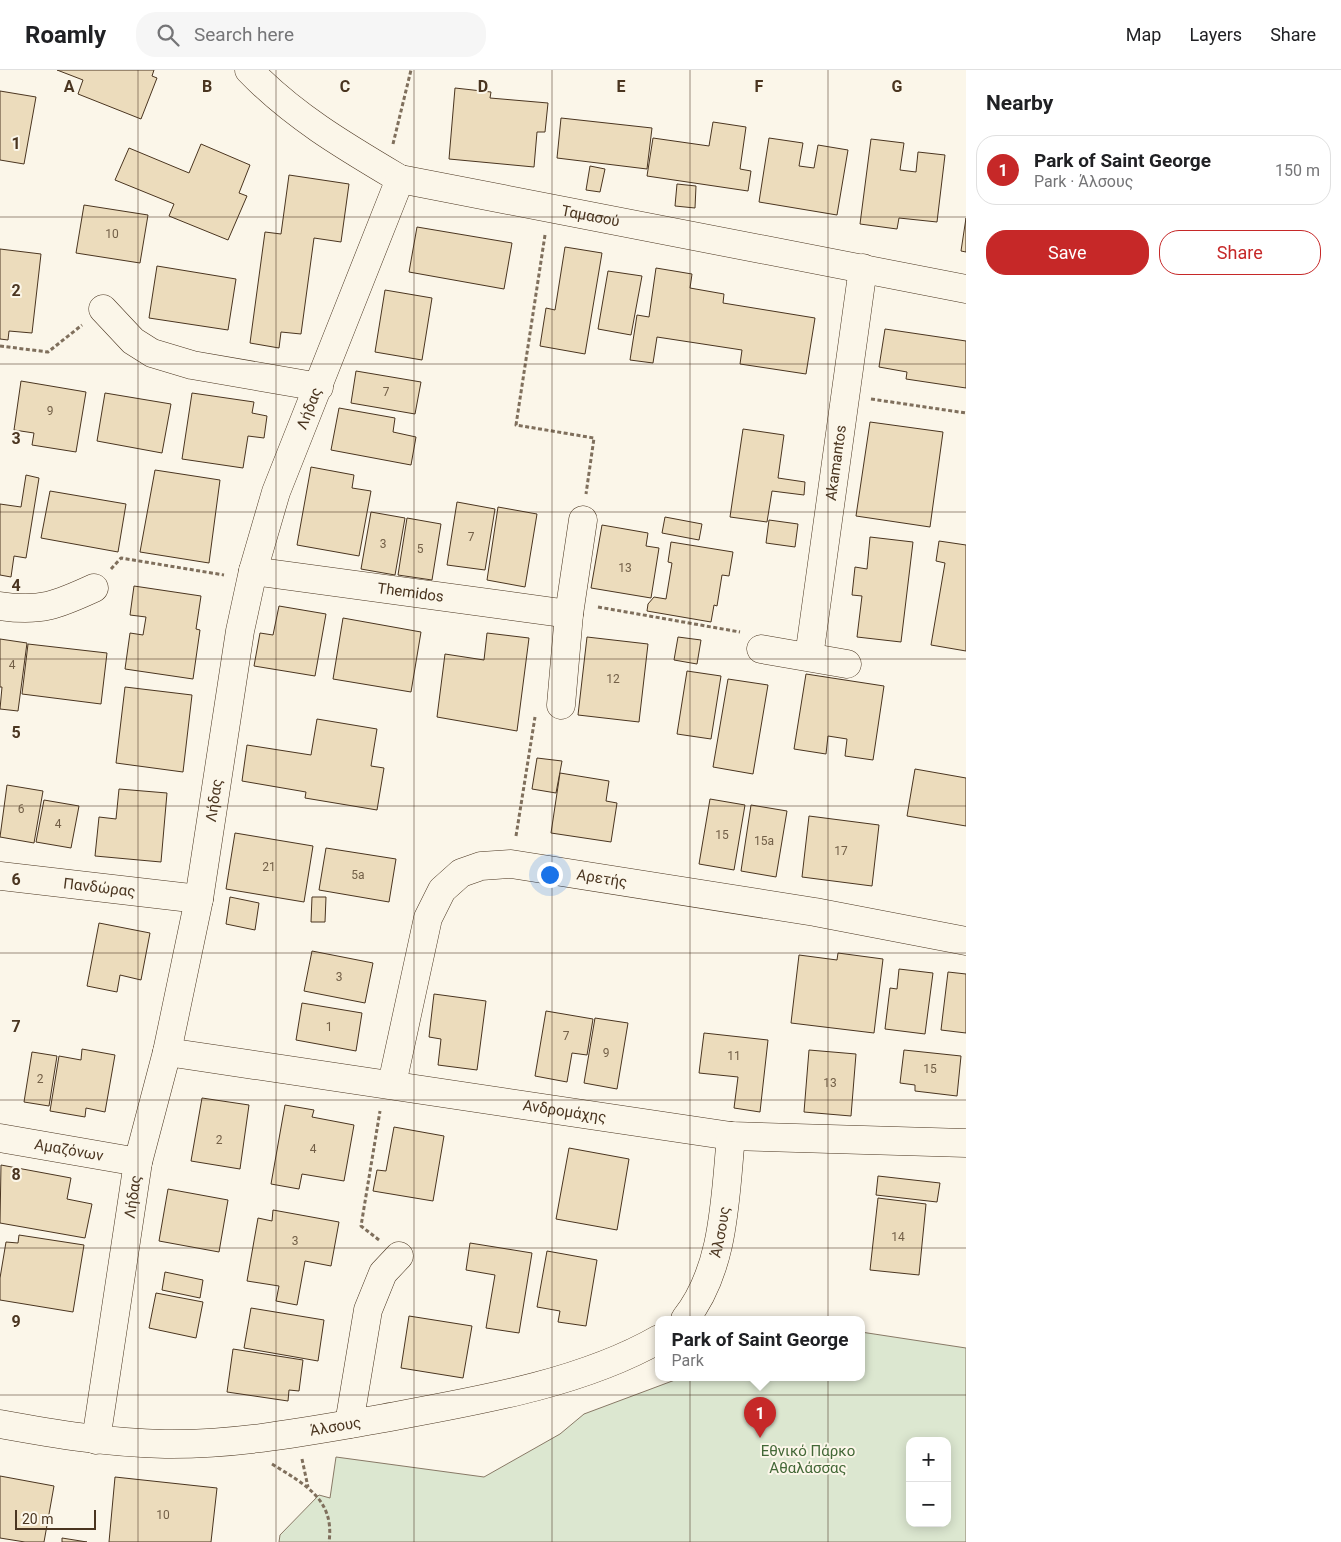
<!DOCTYPE html>
<html lang="en">
<head>
<meta charset="utf-8">
<style>
  body { margin:0; font-family:Roboto,sans-serif; background:#f6f6f6; color:#202124 }
  .controls { position:absolute; right:15px; bottom:15px; display:grid; overflow:hidden; border-radius:10px; box-shadow:0 2px 12px #0003 }
  .controls button { width:45px; height:45px; display:grid; place-items:center; padding:0; border:0; border-bottom:1px solid #e0e0e0; background:#fff; color:#202124; font:25px sans-serif }
  .scale { position:absolute; left:15px; bottom:12px; width:81px; box-sizing:border-box; padding-left:5px; border:2px solid #4a3520; border-top:0; font-size:14px; line-height:18px; white-space:nowrap; color:#4a3520; -webkit-text-stroke:4px #fbf6e9; paint-order:stroke }
  .you { position:absolute; left:549px; top:804px; width:18px; height:18px; margin:-12px; border:4px solid #fff; border-radius:50%; background:#1a73e8; box-shadow:0 0 0 8px #1a73e833 }
  .badge { display:grid; place-items:center; width:32px; height:32px; border-radius:50%; background:#c62828; color:#fff; font-size:16px; font-weight:700 }
  .pin { position:absolute; translate:-50% -41px; filter:drop-shadow(0 1px 2px #0008) }
  .pin::after { content:''; position:absolute; top:26px; width:18px; height:15px; background:inherit; clip-path:polygon(0 0,100% 0,50% 100%) }
  .popup { position:absolute; left:655px; top:1246px; width:210px; height:65px; box-sizing:border-box; display:grid; place-content:center; border-radius:10px; background:#fff; filter:drop-shadow(0 1px 4px #0005); font-size:16px; white-space:nowrap; color:#757577 }
  .popup b { font-size:19px; color:#202124 }
  .popup::after { content:''; position:absolute; left:50%; top:100%; margin-left:-10px; border:10px solid transparent; border-top-color:#fff }
  .list { margin:0; padding:0; list-style:none }
  h2 { display:flex; justify-content:space-between; align-items:center; height:65px; margin:0; padding:0 20px; font-size:21px }
  h2 small { font-size:16px; font-weight:400; color:#757577 }
  .list li { display:grid; grid-template-columns:32px 1fr auto; gap:15px; align-items:center; box-sizing:border-box; height:70px; margin:0 10px 10px; padding:0 10px; border:1px solid #e0e0e0; border-radius:20px }
  .list b { display:block; font-size:19px; white-space:nowrap }
  .list p { margin:0; font-size:16px; white-space:nowrap; color:#757577 }
  .list em { font-size:16px; font-style:normal; color:#757577 }
  .actions { display:flex; gap:10px; padding:15px 20px }
  .actions a { flex:1; padding:11px 0; border:1px solid #c62828; border-radius:20px; text-align:center; font-size:18px; color:#c62828 }
  .actions .main { background:#c62828; color:#fff }
  .icon { flex:none; width:28px; height:28px; fill:none; stroke:currentColor; stroke-width:2; stroke-linecap:round; stroke-linejoin:round }
  .map { position:relative; flex:none; width:966px; height:1472px; overflow:hidden }
  header { display:flex; align-items:center; gap:30px; box-sizing:border-box; height:70px; padding:0 25px; background:#fff; border-bottom:1px solid #e0e0e0 }
  header strong { font-size:24px }
  nav { display:flex; gap:28px; margin-inline-start:auto; font-size:18px }
  .search { width:350px; height:45px; background:#f6f6f6; display:flex; align-items:center; gap:12px; box-sizing:border-box; padding:0 18px; border-radius:20px; color:#757577; font-size:19px }
  main { display:flex }
  aside { flex:1; background:#fff }
  .map>svg:first-child { display:block }
  .green { fill:#dce7d0; stroke:#887966; fill-rule:evenodd }
  .building { fill:#ecdcbc; stroke:#4a3520 }
  .lines { fill:none; stroke-linecap:round; stroke-linejoin:round }
  .minor-casing { stroke:#4a3520; stroke-width:29 }
  .path { stroke:#7f6f5c; stroke-width:3; stroke-dasharray:4 2.5; stroke-linecap:butt }
  .minor { stroke:#fbf6e9; stroke-width:28 }
  .grid { fill:none; stroke:#4a3520; stroke-width:1; stroke-opacity:0.55 }
  .labels { text-anchor:middle; dominant-baseline:central; stroke-width:4; stroke-linejoin:round; paint-order:stroke }
  .number-label { font-size:12px; fill:#725f47 }
  .street-label { font-size:15px; fill:#4a3520; stroke:#fbf6e9 }
  .park-label { font-size:15px; fill:#436837; stroke:#fbf6e9 }
  .grid-label { font-size:16px; text-anchor:middle; font-weight:bold; fill:#4a3520; stroke:#fbf6e9; stroke-width:4; stroke-linejoin:round; paint-order:stroke }
</style>
</head>
<body>
<header>
<strong>Roamly</strong>
<div class="search"><svg class="icon" aria-label="search" viewBox="0 0 24 24"><circle cx="10" cy="10" r="6"/><path d="M15 15l6 6"/></svg>Search here</div>
<nav><a>Map</a><a>Layers</a><a>Share</a></nav>
</header>
<main>
<div class="map">
<svg width="966" height="1472" viewBox="0 0 966 1472">
  <rect width="100%" height="100%" fill="#fbf6e9"/>
  <path class="green" d="M861 1262 966 1278V1472H279L280 1465 319 1425 330 1428 336 1387 484 1407 560 1364 584 1344 683 1307H861ZM910 1371H947V1453H910Z"/>
  <g class="building">
    <path d="M57 0H154L152 6 157 8 141 49 78 24 83 10Z"/>
    <path d="M455 18 491 22 490 28 548 33 545 62H537L534 97 449 89Z"/>
    <path d="M0 21 36 27 24 94 0 90Z"/>
    <path d="M561 48 652 58 647 99 557 88Z"/>
    <path d="M713 52 746 57 740 99 751 101 748 121 647 106 653 68 709 76Z"/>
    <path d="M769 68 803 73 799 96 814 98 818 75 848 80 837 145 759 132Z"/>
    <path d="M871 69 904 73 900 100 916 102 918 82 945 85 937 152 899 148 897 159 860 154Z"/>
    <path d="M201 74 250 95 239 123 247 126 228 170 169 146 174 134 115 110 129 78 189 103Z"/>
    <path d="M590 96 605 99 600 122 586 120Z"/>
    <path d="M289 105 349 114 341 172 314 168 301 264 281 262 279 278 250 273 265 162 281 164Z"/>
    <path d="M677 114 696 116 695 138 675 136Z"/>
    <path d="M84 135 148 145 140 193 76 183Z"/>
    <path d="M966 148V182L961 181Z"/>
    <path d="M417 157 512 173 504 219 409 202Z"/>
    <path d="M565 177 602 183 585 284 540 276 546 238 555 240Z"/>
    <path d="M0 179 41 184 32 263 9 261 8 270 0 269Z"/>
    <path d="M157 196 236 209 228 260 149 248Z"/>
    <path d="M656 198 692 204 690 218 724 224 723 233 815 248 806 304 740 294 742 280 657 267 653 293 630 290 637 245 649 247Z"/>
    <path d="M608 201 642 206 631 265 598 259Z"/>
    <path d="M385 220 432 228 422 290 375 282Z"/>
    <path d="M885 259 966 271V318L906 309 907 302 879 297Z"/>
    <path d="M356 301 421 312 415 344 351 333Z"/>
    <path d="M21 311 86 322 76 382 32 375 34 363 14 360Z"/>
    <path d="M105 323 171 334 162 383 97 371Z"/>
    <path d="M192 323 254 332 252 343 267 346 264 368 248 366 243 398 182 389Z"/>
    <path d="M339 338 395 348 393 362 416 367 411 395 331 380Z"/>
    <path d="M870 352 943 362 930 457 856 446Z"/>
    <path d="M743 359 784 365 778 408 805 412 804 425 772 421 767 452 730 447Z"/>
    <path d="M311 397 354 405 352 418 371 421 359 486 297 475Z"/>
    <path d="M155 400 220 410 209 493 140 482Z"/>
    <path d="M26 405 39 408 26 488 14 486 11 507 0 505V434L21 437Z"/>
    <path d="M50 421 126 434 118 482 41 468Z"/>
    <path d="M457 432 495 439 485 500 447 495Z"/>
    <path d="M498 437 537 444 525 517 487 510Z"/>
    <path d="M371 442 405 448 395 505 361 499Z"/>
    <path d="M665 447 702 454 699 470 662 463Z"/>
    <path d="M407 448 441 454 432 510 398 505Z"/>
    <path d="M769 450 798 454 795 477 766 473Z"/>
    <path d="M602 455 648 463 646 476 659 478 651 528 591 518Z"/>
    <path d="M870 467 913 472 901 572 857 567 862 526 852 525 855 497 867 499Z"/>
    <path d="M939 471 966 475V581L931 575 945 493 936 491Z"/>
    <path d="M671 472 733 482 729 506 722 505 717 536 714 535 711 552 647 541 648 534 654 527 666 529 672 493 668 492Z"/>
    <path d="M134 516 201 526 196 559 200 560 193 609 125 599 130 563 143 565 146 547 130 545Z"/>
    <path d="M279 536 326 544 315 606 254 596 260 563 273 565Z"/>
    <path d="M343 548 421 562 411 622 333 609Z"/>
    <path d="M487 563 529 568 517 661 437 647 445 584 484 590Z"/>
    <path d="M587 567 648 574 639 652 578 645Z"/>
    <path d="M678 567 701 570 697 594 674 590Z"/>
    <path d="M0 569 27 573 18 641 0 639 2 617H0Z"/>
    <path d="M28 574 107 583 101 634 22 624Z"/>
    <path d="M687 601 721 606 711 669 677 664Z"/>
    <path d="M806 604 884 616 873 690 845 686 847 669 828 666 826 684 794 679Z"/>
    <path d="M728 609 768 615 753 704 713 697Z"/>
    <path d="M125 617 192 625 183 702 116 693Z"/>
    <path d="M317 649 377 659 371 696 384 698 377 740 305 728 306 722 242 711 247 675 311 685Z"/>
    <path d="M537 688 562 691 556 723 532 719Z"/>
    <path d="M915 699 966 708V756L907 746Z"/>
    <path d="M560 703 609 711 606 731 617 733 611 772 551 763Z"/>
    <path d="M7 715 43 721 34 773 0 767Z"/>
    <path d="M119 719 167 723 161 792 95 786 99 747 116 749Z"/>
    <path d="M710 729 745 735 734 800 699 794Z"/>
    <path d="M44 730 79 736 71 778 36 772Z"/>
    <path d="M751 735 787 741 776 807 741 801Z"/>
    <path d="M809 746 879 755 872 816 802 807Z"/>
    <path d="M235 763 313 776 304 832 226 819Z"/>
    <path d="M326 778 396 789 389 832 319 820Z"/>
    <path d="M230 827 259 833 255 860 226 854Z"/>
    <path d="M312 827H326L325 852H311Z"/>
    <path d="M99 853 150 863 141 910 120 905 117 922 87 916Z"/>
    <path d="M312 881 373 893 365 933 304 921Z"/>
    <path d="M838 883 883 889 874 963 791 953 799 885 837 890Z"/>
    <path d="M899 899 933 903 925 964 885 959 890 918 897 919Z"/>
    <path d="M948 902 966 904V963L941 960Z"/>
    <path d="M434 924 486 931 477 1000 438 995 441 969 429 967Z"/>
    <path d="M302 933 362 943 356 981 296 970Z"/>
    <path d="M546 941 593 949 587 985 572 983 567 1012 535 1006Z"/>
    <path d="M595 948 628 953 617 1019 584 1013Z"/>
    <path d="M704 963 768 970 760 1042 734 1038 738 1007 699 1003Z"/>
    <path d="M82 979 115 985 105 1042 86 1038 85 1047 50 1041 59 986 81 990Z"/>
    <path d="M809 980 856 984 851 1046 804 1042Z"/>
    <path d="M904 980 961 986 957 1026 915 1021V1015L900 1013Z"/>
    <path d="M32 982 57 986 49 1036 24 1032Z"/>
    <path d="M202 1028 249 1035 240 1099 191 1091Z"/>
    <path d="M285 1035 314 1040 312 1047 354 1055 344 1111 302 1104 299 1119 271 1114Z"/>
    <path d="M394 1057 444 1066 433 1131 373 1121 377 1100 386 1101Z"/>
    <path d="M569 1078 629 1089 617 1160 556 1149Z"/>
    <path d="M1 1095 71 1108 67 1129 92 1134 85 1168 0 1153Z"/>
    <path d="M878 1106 940 1113 937 1132 876 1125Z"/>
    <path d="M168 1119 228 1130 219 1182 159 1171Z"/>
    <path d="M878 1128 926 1134 919 1205 870 1200Z"/>
    <path d="M273 1140 339 1152 331 1196 305 1191 297 1235 276 1231 279 1216 247 1211 258 1148 272 1151Z"/>
    <path d="M19 1165 84 1175 73 1242 0 1230V1208L6 1172 18 1173Z"/>
    <path d="M470 1173 532 1183 519 1263 486 1258 495 1205 466 1200Z"/>
    <path d="M547 1181 597 1190 586 1256 558 1252 560 1241 537 1237Z"/>
    <path d="M165 1202 203 1210 200 1228 162 1220Z"/>
    <path d="M156 1223 203 1232 196 1268 149 1258Z"/>
    <path d="M251 1238 324 1250 318 1291 244 1278Z"/>
    <path d="M409 1246 472 1256 463 1308 401 1298Z"/>
    <path d="M233 1279 303 1290 299 1321 289 1320 288 1331 227 1322Z"/>
    <path d="M0 1406 54 1416 44 1472H25L0 1468Z"/>
    <path d="M115 1407 217 1418 211 1472H109Z"/>
    <path d="M62 1468 87 1472H62Z"/>
  </g>
  <g class="lines">
    <defs>
      <g id="minor">
        <path id="s1" d="M249 0C293 46 346 77 400 109L966 219"/>
        <path d="M103 239 133 271 152 283 192 295 319 317"/>
        <path id="s2" d="M253 501 569 544"/>
        <path d="M0 536C41 542 57 535 94 518"/>
        <path d="M761 579 847 594"/>
        <path id="s3" d="M809 587 863 198"/>
        <path d="M561 635 569 544 583 450"/>
        <path id="s4" d="M0 806 199 829"/>
        <path id="s5" d="M167 982 731 1066 966 1073"/>
        <path id="s6" d="M392 1014 428 848 442 820 461 803 481 796 511 794 815 842 966 871"/>
        <path id="s7" d="M0 1068 138 1092"/>
        <path id="s8" d="M685 1249C725 1199 725 1127 731 1066"/>
        <path id="s9" d="M0 1354C55 1364 109 1373 165 1374 237 1375 309 1361 379 1349 470 1332 579 1315 659 1269"/>
        <path d="M349 1354 368 1240 383 1203 399 1186"/>
        <path id="s10" d="M96 1370 138 1092 167 982 199 829 240 561 253 501 276 422 400 109"/>
      </g>
    </defs>
    <use href="#minor" class="minor-casing"/>
    <g class="path">
      <path d="M393 74 411 0"/>
      <path d="M545 165 516 355 594 368 586 424"/>
      <path d="M0 276 48 282 82 255"/>
      <path d="M871 329 966 343"/>
      <path d="M111 499 121 488 224 505"/>
      <path d="M598 537 740 562"/>
      <path d="M516 766 535 647"/>
      <path d="M379 1170 361 1156 380 1041"/>
      <path d="M302 1389 308 1417"/>
      <path d="M272 1394C304 1414 335 1429 329 1472"/>
    </g>
    <use href="#minor" class="minor"/>
  </g>
  <path class="grid" d="M138 0V1472M276 0V1472M414 0V1472M552 0V1472M690 0V1472M828 0V1472M0 147H966M0 294H966M0 442H966M0 589H966M0 736H966M0 883H966M0 1030H966M0 1178H966M0 1325H966"/>
  <g class="labels">
    <g class="number-label">
      <text x="112" y="164">10</text>
      <text x="386" y="322">7</text>
      <text x="50" y="341">9</text>
      <text x="471" y="467">7</text>
      <text x="383" y="474">3</text>
      <text x="420" y="479">5</text>
      <text x="625" y="498">13</text>
      <text x="12" y="595">4</text>
      <text x="613" y="609">12</text>
      <text x="21" y="739">6</text>
      <text x="58" y="754">4</text>
      <text x="722" y="765">15</text>
      <text x="764" y="771">15a</text>
      <text x="841" y="781">17</text>
      <text x="269" y="797">21</text>
      <text x="358" y="805">5a</text>
      <text x="339" y="907">3</text>
      <text x="329" y="957">1</text>
      <text x="566" y="966">7</text>
      <text x="606" y="983">9</text>
      <text x="734" y="986">11</text>
      <text x="930" y="999">15</text>
      <text x="40" y="1009">2</text>
      <text x="830" y="1013">13</text>
      <text x="219" y="1070">2</text>
      <text x="313" y="1079">4</text>
      <text x="898" y="1167">14</text>
      <text x="295" y="1171">3</text>
      <text x="163" y="1445">10</text>
    </g>
    <g class="street-label">
      <text stroke="none"><textPath href="#s1" startOffset="381">Ταμασού</textPath></text>
      <text stroke="none"><textPath href="#s10" startOffset="1056">Λήδας</textPath></text>
      <text stroke="none"><textPath href="#s3" startOffset="196">Akamantos</textPath></text>
      <text stroke="none"><textPath href="#s2" startOffset="159">Themidos</textPath></text>
      <text stroke="none"><textPath href="#s10" startOffset="651">Λήδας</textPath></text>
      <text stroke="none"><textPath href="#s6" startOffset="370">Αρετής</textPath></text>
      <text stroke="none"><textPath href="#s4" startOffset="100">Πανδώρας</textPath></text>
      <text stroke="none"><textPath href="#s5" startOffset="402">Ανδρομάχης</textPath></text>
      <text stroke="none"><textPath href="#s7" startOffset="70">Αμαζόνων</textPath></text>
      <text stroke="none"><textPath href="#s10" startOffset="246">Λήδας</textPath></text>
      <text stroke="none"><textPath href="#s8" startOffset="95">Άλσους</textPath></text>
      <text stroke="none"><textPath href="#s9" startOffset="338">Άλσους</textPath></text>
    </g>
    <g class="park-label">
      <text x="808" y="1381">Εθνικό Πάρκο<tspan x="808" dy="17">Αθαλάσσας</tspan></text>
    </g>
  </g>
  <g class="grid-label">
    <text x="69" y="22">A</text>
    <text x="207" y="22">B</text>
    <text x="345" y="22">C</text>
    <text x="483" y="22">D</text>
    <text x="621" y="22">E</text>
    <text x="759" y="22">F</text>
    <text x="897" y="22">G</text>
    <text x="16" y="79">1</text>
    <text x="16" y="226">2</text>
    <text x="16" y="374">3</text>
    <text x="16" y="521">4</text>
    <text x="16" y="668">5</text>
    <text x="16" y="815">6</text>
    <text x="16" y="962">7</text>
    <text x="16" y="1110">8</text>
    <text x="16" y="1257">9</text>
  </g>
</svg>
<div class="controls">
<button>+</button>
<button>−</button>
</div>
<div class="scale">20 m</div>
<div class="you"></div>
<div class="pin badge" style="left:760px;top:1368px">1</div>
<div class="popup"><b>Park of Saint George</b>Park</div>
</div>
<aside>
<h2>Nearby<small></small></h2>
<ul class="list">
<li><span class="badge">1</span><div><b>Park of Saint George</b><p>Park · Άλσους</p></div><em>150 m</em></li>
</ul>
<div class="actions"><a class="main">Save</a><a>Share</a></div>
</aside>
</main>
</body>
</html>
